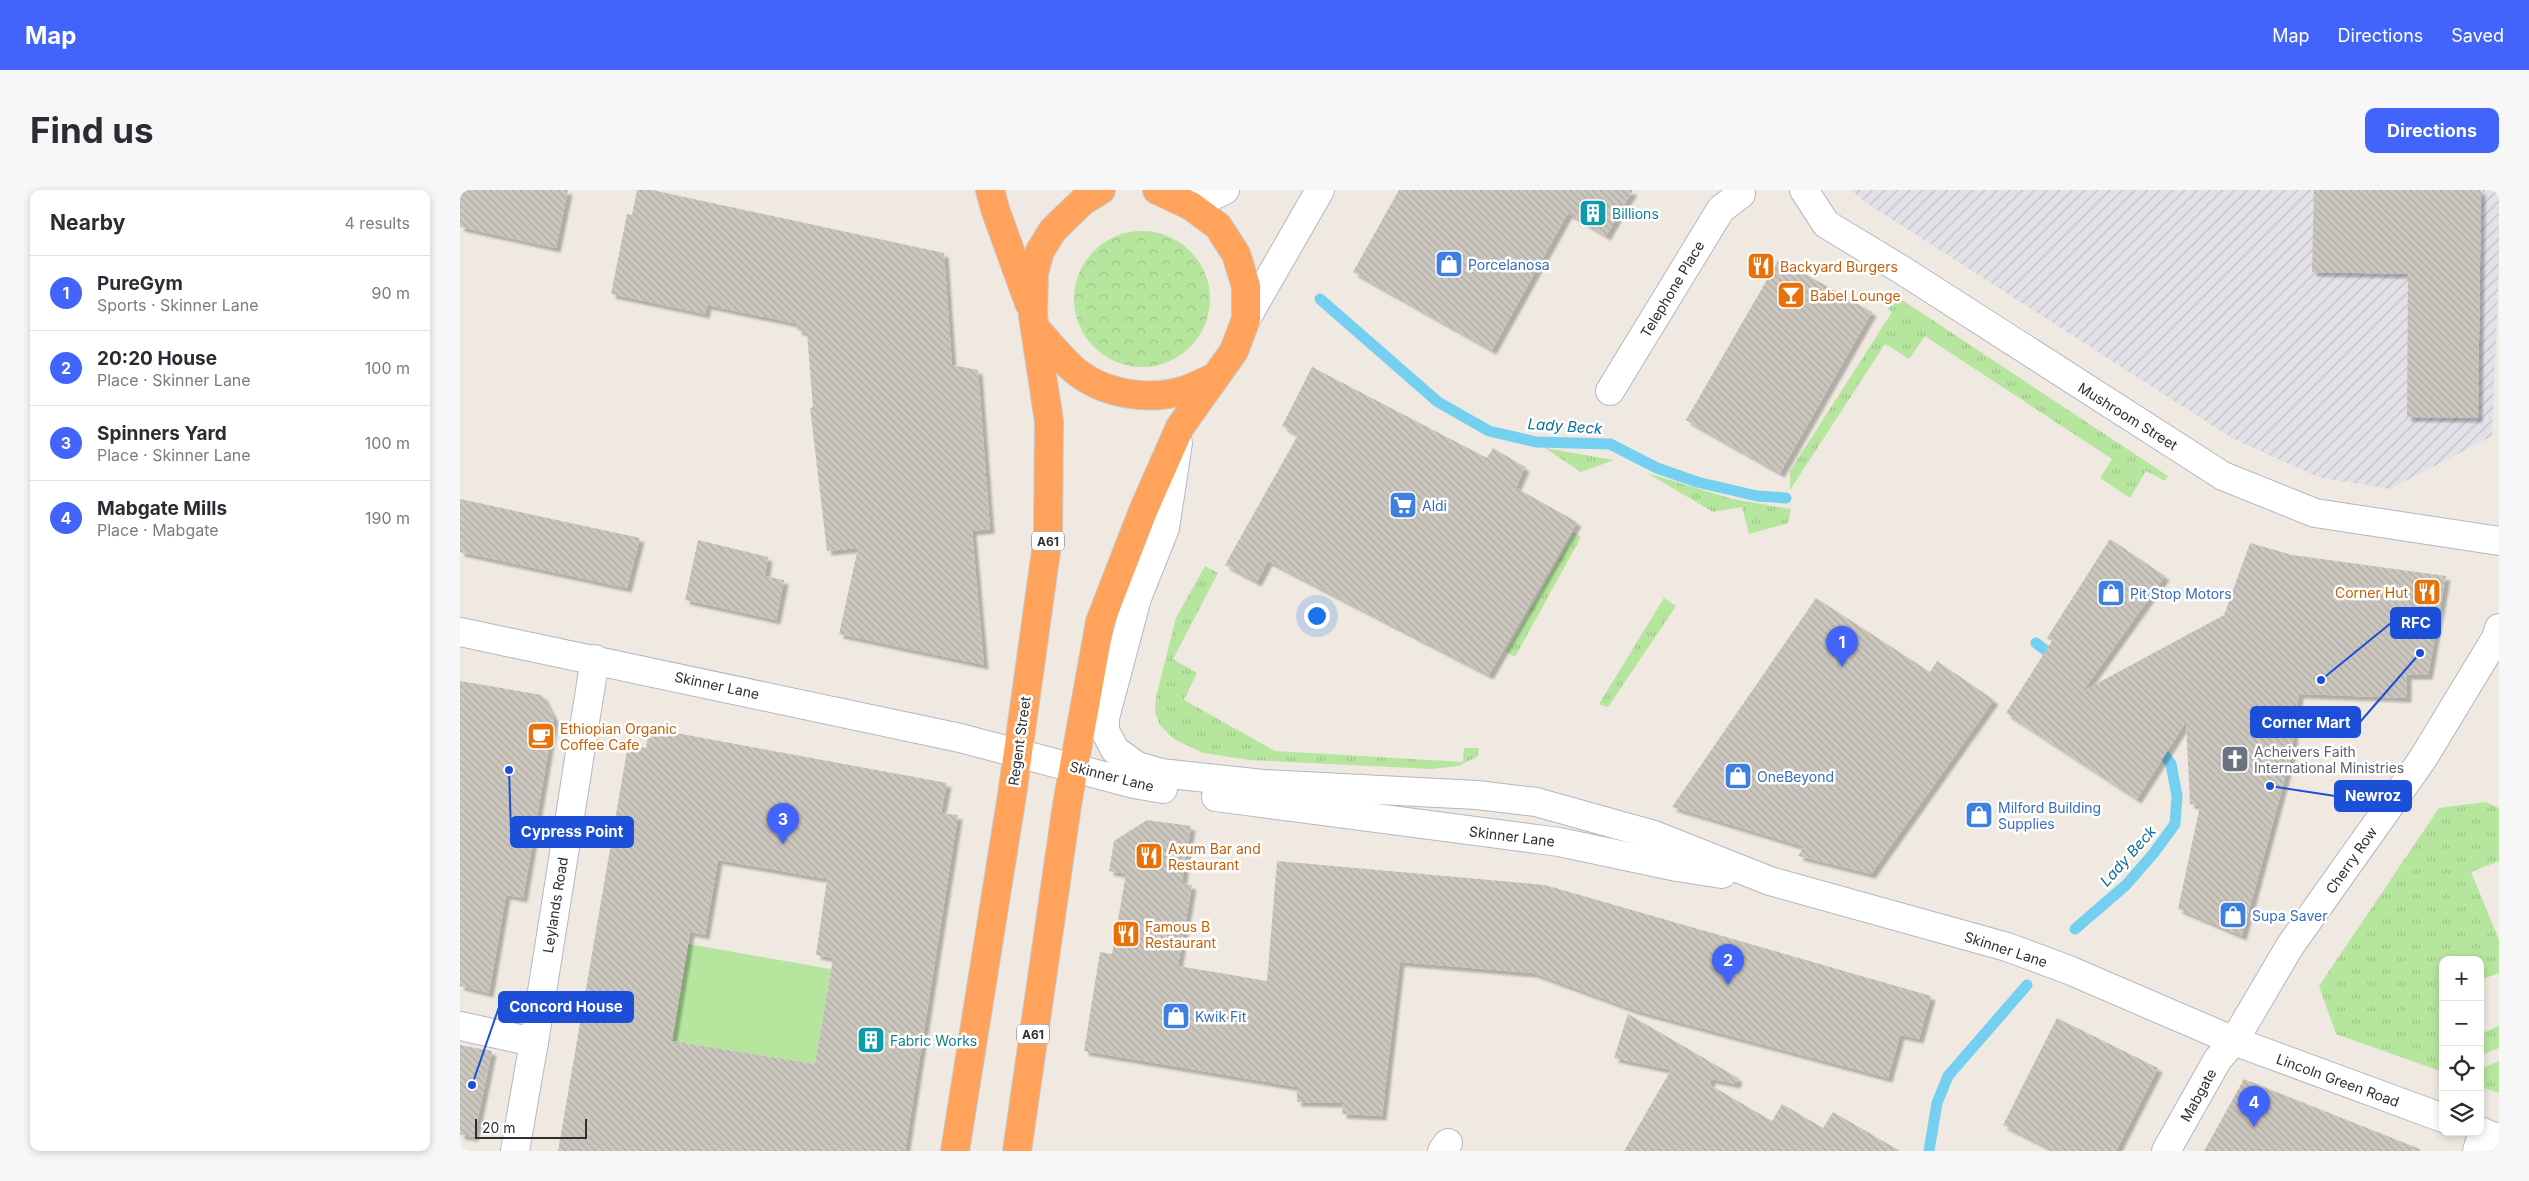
<!DOCTYPE html>
<html lang="en">
<head>
<meta charset="utf-8">
<style>
  body { margin:0; font-family:Inter,sans-serif; background:#f7f7f7; color:#2b2b33 }
  .controls { position:absolute; right:15px; bottom:15px; display:grid; overflow:hidden; border-radius:10px; box-shadow:0 2px 8px #0003 }
  .controls button { width:45px; height:45px; display:grid; place-items:center; padding:0; border:0; border-bottom:1px solid #e1e1e2; background:#fff; color:#2b2b33; font:25px sans-serif }
  .scale { position:absolute; left:15px; bottom:12px; width:112px; box-sizing:border-box; padding-left:5px; border:2px solid #2e2e2e; border-top:0; font-size:14px; line-height:18px; white-space:nowrap; color:#2e2e2e; -webkit-text-stroke:4px #fff; paint-order:stroke }
  .you { position:absolute; left:856px; top:425px; width:18px; height:18px; margin:-12px; border:4px solid #fff; border-radius:50%; background:#1a73e8; box-shadow:0 0 0 8px #1a73e833 }
  .badge { display:grid; place-items:center; width:32px; height:32px; border-radius:50%; background:#4264fb; color:#fff; font-size:16px; font-weight:700 }
  .pin { position:absolute; translate:-50% -41px; filter:drop-shadow(0 1px 2px #0008) }
  .pin::after { content:''; position:absolute; top:26px; width:18px; height:15px; background:inherit; clip-path:polygon(0 0,100% 0,50% 100%) }
  .list { margin:0; padding:0; list-style:none }
  h2 { display:flex; justify-content:space-between; align-items:center; height:65px; margin:0; padding:0 20px; font-size:21px }
  h2 small { font-size:16px; font-weight:400; color:#7c7c81 }
  .list li { display:grid; grid-template-columns:32px 1fr auto; gap:15px; align-items:center; box-sizing:border-box; height:75px; padding:0 20px; border-top:1px solid #e1e1e2 }
  .list b { display:block; font-size:19px; white-space:nowrap }
  .list p { margin:0; font-size:16px; white-space:nowrap; color:#7c7c81 }
  .list em { font-size:16px; font-style:normal; color:#7c7c81 }
  .icon { flex:none; width:28px; height:28px; fill:none; stroke:currentColor; stroke-width:2; stroke-linecap:round; stroke-linejoin:round }
  .map { position:relative; flex:none; width:2039px; height:961px; overflow:hidden; border-radius:10px }
  header { display:flex; align-items:center; gap:30px; box-sizing:border-box; height:70px; padding:0 25px; background:#4264fb; color:#fff }
  header strong { font-size:24px }
  nav { display:flex; gap:28px; margin-inline-start:auto; font-size:18px }
  .intro { display:flex; align-items:center; justify-content:space-between; box-sizing:border-box; height:120px; padding:0 30px }
  h1 { margin:0; font-size:35px }
  .button { padding:12px 22px; border-radius:10px; background:#4264fb; color:#fff; font-size:18px; font-weight:700 }
  main { display:flex; gap:30px; padding:0 30px }
  aside { flex:1; background:#fff; border-radius:10px; box-shadow:0 2px 8px #0003 }
  .map>svg:first-child { display:block }
  .industrial { fill:url(#industrial-furrows) }
  .grass { fill:url(#grass-tufts) }
  .forest { fill:url(#forest-crowns) }
  .garden { fill:#b6e59e }
  .lines { fill:none; stroke-linecap:round; stroke-linejoin:round }
  .stream { stroke:#75cff0; stroke-width:11 }
  .building { fill:url(#building-back-hatch); fill-rule:evenodd; filter:url(#shadow) }
  .street-casing { stroke:#b4b7c1; stroke-width:30 }
  .secondary-casing { stroke:#b4b7c1; stroke-width:30 }
  .highway-casing { stroke:#c9c9c9; stroke-width:30 }
  .street { stroke:#fff; stroke-width:28 }
  .secondary { stroke:#fff; stroke-width:28 }
  .highway { stroke:#ffa35c; stroke-width:28 }
  .labels { text-anchor:middle; dominant-baseline:central; stroke-width:5; stroke-linejoin:round; paint-order:stroke }
  .shield { fill:#fff; stroke:#6d6d6d; stroke-width:1 }
  .shield-label { font-size:12px; font-weight:bold; fill:#2e2e2e }
  .culture-label { font-size:14px; fill:#0d838f; stroke:#fff; text-anchor:start }
  .shop-label { font-size:14px; fill:#366cbe; stroke:#fff; text-anchor:start }
  .food-label { font-size:14px; fill:#c56008; stroke:#fff; text-anchor:start }
  .street-label { font-size:14px; fill:#2e2e2e; stroke:#fff }
  .worship-label { font-size:14px; fill:#5b616d; stroke:#fff; text-anchor:start }
  .water-label { font-size:15px; font-style:italic; fill:#0d6fa3; stroke:#fff }
  .leader { fill:none; stroke:#1d4ed8; stroke-width:2 }
  .callout-dot { fill:#1d4ed8; stroke:#fff; stroke-width:2 }
  .callout { fill:#1d4ed8; stroke:#1d4ed8; stroke-width:2 }
  .callout-label { font-size:15px; text-anchor:middle; font-weight:bold; fill:#fff }
</style>
</head>
<body>
<header>
<strong>Map</strong>
<nav><a>Map</a><a>Directions</a><a>Saved</a></nav>
</header>
<div class="intro"><h1>Find us</h1><a class="button">Directions</a></div>
<main>
<aside>
<h2>Nearby<small>4 results</small></h2>
<ul class="list">
<li><span class="badge">1</span><div><b>PureGym</b><p>Sports · Skinner Lane</p></div><em>90 m</em></li>
<li><span class="badge">2</span><div><b>20:20 House</b><p>Place · Skinner Lane</p></div><em>100 m</em></li>
<li><span class="badge">3</span><div><b>Spinners Yard</b><p>Place · Skinner Lane</p></div><em>100 m</em></li>
<li><span class="badge">4</span><div><b>Mabgate Mills</b><p>Place · Mabgate</p></div><em>190 m</em></li>
</ul>
</aside>
<div class="map">
<svg width="2039" height="961" viewBox="0 0 2039 961">
  <defs>
    <pattern id="industrial-furrows" width="10" height="10" patternUnits="userSpaceOnUse" patternTransform="scale(1.25)"><rect width="10" height="10" fill="#e3e1e8"/><path d="M-1 1l2-2M0 10L10 0M9 11l2-2" fill="none" stroke="#c3c1c7"/></pattern>
    <pattern id="grass-tufts" width="24" height="20" patternUnits="userSpaceOnUse" patternTransform="scale(1.25)"><rect width="24" height="20" fill="#b6e59e"/><path d="M3 7l-1-3M5 7V3M7 7l1-3M15 17l-1-3M17 17v-4M19 17l1-3" fill="none" stroke="#9dc588"/></pattern>
    <pattern id="forest-crowns" width="20" height="18" patternUnits="userSpaceOnUse" patternTransform="scale(1.25)"><rect width="20" height="18" fill="#b6e59e"/><path d="M2 6a3 3 0 1 1 6 0M12 15a3 3 0 1 1 6 0" fill="none" stroke="#9dc588"/></pattern>
    <pattern id="building-back-hatch" width="6" height="6" patternUnits="userSpaceOnUse" patternTransform="scale(1.25)"><rect width="6" height="6" fill="#cbc7bf"/><path d="M-1 5l2 2M0 0l6 6M5-1l2 2" fill="none" stroke="#afaba4"/></pattern>
    <filter id="shadow"><feDropShadow dx="4.5" dy="4.5" stdDeviation="1" flood-color="#0004"/></filter>
  </defs>
  <rect width="100%" height="100%" fill="#efe9e1"/>
  <path class="industrial" d="M1391 0H2039V74L2032 246 1930 299 1858 287 1772 248 1405 12Z"/>
  <g class="grass">
    <path d="M1436 106 1708 286 1705 291 1686 281 1670 308 1640 288 1652 269 1465 146 1449 169 1425 154 1330 300V281L1432 122 1428 119Z"/>
    <path d="M1085 258 1154 270 1121 282Z"/>
    <path d="M1187 283 1272 309 1331 319 1328 333 1289 344 1282 317 1253 322Z"/>
    <path d="M1114 342 1121 347 1055 467 1046 462Z"/>
    <path d="M745 376 758 383 713 469 737 483 724 510 815 561 1003 572 1004 558H1019L1018 566 999 576 971 579 790 570 743 563 714 549 700 535 695 522 696 507 716 428Z"/>
    <path d="M1204 408 1216 416 1148 517 1139 514Z"/>
    <path d="M2026 612 2039 618V671L2011 682 2039 750V783L2020 790V770H1983V882L1876 844 1859 796 1979 618Z"/>
    <path d="M2039 836V858L2020 866V844Z"/>
    <path d="M2039 871V903L2020 897V879Z"/>
  </g>
  <circle class="forest" cx="682" cy="109" r="68"/>
  <path class="garden" d="M228 754 371 779 355 874 212 851Z"/>
  <g class="lines">
    <g class="stream">
      <path d="M860 109 978 212 1029 241 1076 252 1150 254 1197 278 1237 292 1297 306 1326 308"/>
      <path d="M1576 453 1598 470"/>
      <path d="M1615 739 1666 695 1693 664 1715 634 1717 606 1711 574 1697 555"/>
      <path d="M1469 961 1477 913 1488 886 1567 795"/>
    </g>
  </g>
  <g class="building">
    <path d="M0 0H108L96 58 0 37Z"/>
    <path d="M177 0H192L484 63 492 175 518 180 530 339 512 341 524 475 379 444 398 358 367 361 350 218 353 217 347 143 337 140 338 134 247 115 245 124 151 104 167 24 172 25Z"/>
    <path d="M939 0H1173L1146 46 1108 23 1032 160 893 82Z"/>
    <path d="M1854 0H2021L2018 228 1947 227 1948 84 1852 82Z"/>
    <path d="M1319 69 1412 122 1320 283 1226 230Z"/>
    <path d="M852 177 1027 268 1033 258 1065 277 1056 298 1117 332 1029 485 808 371 797 392 765 375 838 245 822 236Z"/>
    <path d="M0 309 180 348 167 398 0 362Z"/>
    <path d="M1650 349 1705 386 1623 501 1764 425 1790 353 1832 365 1986 386 1968 485H1947V508L1839 504 1831 566 1782 746 1718 719 1740 616 1730 614 1726 532 1677 609 1546 523 1592 451 1587 448Z"/>
    <path d="M238 350 308 367 305 386 324 390 316 430 225 410Z"/>
    <path d="M1356 408 1470 482 1477 471 1534 510 1411 684 1338 666 1344 657 1212 617Z"/>
    <path d="M0 491 82 505 94 528 63 708 46 705 29 803 0 796Z"/>
    <path d="M189 538 487 593 481 623 498 625 445 961H98L168 555 186 558ZM258 670 367 689 356 765 373 768 355 874 212 851 230 742 245 745Z"/>
    <path d="M687 630 731 636 722 693 732 695 718 776 807 791 817 671 1085 695 1471 806 1459 849 1440 845 1428 888 1177 821 1073 783 940 772 922 926 882 924 883 913 837 912V897L624 861 640 762 652 764 666 684 649 681 654 651Z"/>
    <path d="M1168 824 1278 888 1276 894 1251 889 1250 895 1312 931 1322 914 1363 938 1373 922 1440 961H1164L1211 880 1154 868Z"/>
    <path d="M1597 828 1698 878 1656 961H1595L1543 935Z"/>
    <path d="M0 855 32 861 14 947 0 945Z"/>
    <path d="M1784 889 1960 959V961H1744Z"/>
  </g>
  <g class="lines">
    <defs>
      <g id="street">
        <path d="M1344 0 1366 34 1442 80 1763 286 1855 323 2039 351"/>
        <path d="M1150 201 1261 19 1281 4"/>
        <path d="M0 836 74 852"/>
        <path d="M55 961 74 852 135 469"/>
        <path d="M982 961 988 953"/>
        <path d="M1706 961 1758 869 1774 851"/>
        <path d="M2017 961 2023 942"/>
      </g>
      <g id="secondary">
        <path d="M731 16 765 0"/>
        <path d="M786 129 860 0"/>
        <path d="M718 253 705 338 677 408 645 528V541L655 560 677 576 701 583 803 594 1017 605 1076 612 1194 645 1310 691 1547 757 1609 780 1774 851 1983 928"/>
        <path d="M0 442 500 548 674 594 703 599"/>
        <path d="M756 607 1099 652 1217 677 1262 684"/>
        <path d="M1774 851 1830 756 1962 570 2036 448 2039 438"/>
        <path d="M2020 942 2039 948"/>
      </g>
      <g id="highway">
        <path d="M530 0 535 19 569 113"/>
        <path d="M576 139C588 152 599 166 612 178 641 204 689 212 725 200 734 197 744 192 753 188"/>
        <path d="M495 961 552 605 588 347 589 231 573 126 574 83 580 61 593 40 623 11 641 0"/>
        <path d="M557 961 607 615 640 432 683 321 720 237 774 161 786 129V96L776 64 758 36 731 16 697 0"/>
      </g>
    </defs>
    <use href="#street" class="street-casing"/>
    <use href="#secondary" class="secondary-casing"/>
    <use href="#highway" class="highway-casing"/>
    <use href="#street" class="street"/>
    <use href="#secondary" class="secondary"/>
    <use href="#highway" class="highway"/>
  </g>
  <defs>
    <symbol id="building-square" viewBox="-11 -11 22 22"><rect x="-9" y="-9" width="18" height="18" rx="4" fill="#0f9aa8" stroke="#fff"/><path d="M-4-6H4V6H1V3H-1V6H-4ZM-2.5-4.3h1.7v1.8h-1.7ZM.8-4.3h1.7v1.8H.8ZM-2.5-1h1.7V.8h-1.7ZM.8-1h1.7V.8H.8Z" fill="#fff"/></symbol>
    <symbol id="shop-square" viewBox="-11 -11 22 22"><rect x="-9" y="-9" width="18" height="18" rx="4" fill="#3f7fe0" stroke="#fff"/><path d="M-5-2.5h2.3a2.7 3.5 0 0 1 5.4 0H5L5.5 6h-11ZM-1.5-2.5h3a1.5 2.3 0 0 0-3 0Z" fill="#fff"/></symbol>
    <symbol id="restaurant-square" viewBox="-11 -11 22 22"><rect x="-9" y="-9" width="18" height="18" rx="4" fill="#e8710a" stroke="#fff"/><path d="M-5-6h1v4h1v-4h1v4h1v-4h1v5L-1.5 .5V6h-2V.5L-5-1ZM5-6V6H3V1.5H1.5Q1.5-4 5-6Z" fill="#fff"/></symbol>
    <symbol id="bar-square" viewBox="-11 -11 22 22"><rect x="-9" y="-9" width="18" height="18" rx="4" fill="#e8710a" stroke="#fff"/><path d="M-6-5H6L.8 .8V4.5H3.5V6h-7V4.5H-.8V.8Z" fill="#fff"/></symbol>
    <symbol id="supermarket-square" viewBox="-11 -11 22 22"><rect x="-9" y="-9" width="18" height="18" rx="4" fill="#3f7fe0" stroke="#fff"/><path d="M-6-5.5h2.5l.6 2H6L4.5 2H-2.5L-4.4-4H-6ZM-1.5 3.2a1.3 1.3 0 1 0 .1 0ZM3 3.2a1.3 1.3 0 1 0 .1 0Z" fill="#fff"/></symbol>
    <symbol id="cafe-square" viewBox="-11 -11 22 22"><rect x="-9" y="-9" width="18" height="18" rx="4" fill="#e8710a" stroke="#fff"/><path d="M-5.5-4.5H6V0H3Q3 3.5 0 3.5H-2.5Q-5.5 3.5-5.5 0ZM3-3.2v2h1.7v-2ZM-6 4.5H4V6H-6Z" fill="#fff"/></symbol>
    <symbol id="church-square" viewBox="-11 -11 22 22"><rect x="-9" y="-9" width="18" height="18" rx="4" fill="#6b7280" stroke="#fff"/><path d="M-1.2-6h2.4v3.5h3.3v2.4h-3.3V6h-2.4V-.1h-3.3v-2.4h3.3Z" fill="#fff"/></symbol>
  </defs>
  <g fill-rule="evenodd">
    <use href="#building-square" x="1117" y="7" width="32" height="32"/>
    <use href="#shop-square" x="973" y="58" width="32" height="32"/>
    <use href="#restaurant-square" x="1285" y="60" width="32" height="32"/>
    <use href="#bar-square" x="1315" y="89" width="32" height="32"/>
    <use href="#supermarket-square" x="927" y="299" width="32" height="32"/>
    <use href="#restaurant-square" x="1951" y="386" width="32" height="32"/>
    <use href="#shop-square" x="1635" y="387" width="32" height="32"/>
    <use href="#cafe-square" x="65" y="530" width="32" height="32"/>
    <use href="#church-square" x="1759" y="553" width="32" height="32"/>
    <use href="#shop-square" x="1262" y="570" width="32" height="32"/>
    <use href="#shop-square" x="1503" y="609" width="32" height="32"/>
    <use href="#restaurant-square" x="673" y="650" width="32" height="32"/>
    <use href="#shop-square" x="1757" y="709" width="32" height="32"/>
    <use href="#restaurant-square" x="650" y="728" width="32" height="32"/>
    <use href="#shop-square" x="700" y="810" width="32" height="32"/>
    <use href="#building-square" x="395" y="834" width="32" height="32"/>
  </g>
  <g class="labels">
    <g class="shield">
      <rect x="572" y="341.5" width="32" height="19" rx="4"/>
      <rect x="557" y="834.5" width="32" height="19" rx="4"/>
    </g>
    <g class="shield-label">
      <text x="588" y="351">A61</text>
      <text x="573" y="844">A61</text>
    </g>
    <g class="culture-label">
      <text x="1152" y="23">Billions</text>
      <text x="430" y="850">Fabric Works</text>
    </g>
    <g class="shop-label">
      <text x="1008" y="74">Porcelanosa</text>
      <text x="962" y="315">Aldi</text>
      <text x="1670" y="403">Pit Stop Motors</text>
      <text x="1297" y="586">OneBeyond</text>
      <text x="1538" y="617">Milford Building<tspan x="1538" dy="16">Supplies</tspan></text>
      <text x="1792" y="725">Supa Saver</text>
      <text x="735" y="826">Kwik Fit</text>
    </g>
    <g class="food-label">
      <text x="1320" y="76">Backyard Burgers</text>
      <text x="1350" y="105">Babel Lounge</text>
      <text x="1948" y="402" text-anchor="end">Corner Hut</text>
      <text x="100" y="538">Ethiopian Organic<tspan x="100" dy="16">Coffee Cafe</tspan></text>
      <text x="708" y="658">Axum Bar and<tspan x="708" dy="16">Restaurant</tspan></text>
      <text x="685" y="736">Famous B<tspan x="685" dy="16">Restaurant</tspan></text>
    </g>
    <g class="street-label">
      <text transform="translate(1212 99) rotate(-59)">Telephone Place</text>
      <text transform="translate(1668 226) rotate(32)">Mushroom Street</text>
      <text transform="translate(257 495) rotate(12)">Skinner Lane</text>
      <text transform="translate(559 551) rotate(-82)">Regent Street</text>
      <text transform="translate(652 586) rotate(14)">Skinner Lane</text>
      <text transform="translate(1052 646) rotate(7)">Skinner Lane</text>
      <text transform="translate(1891 670) rotate(-55)">Cherry Row</text>
      <text transform="translate(95 715) rotate(-81)">Leylands Road</text>
      <text transform="translate(1546 759) rotate(18)">Skinner Lane</text>
      <text transform="translate(1878 890) rotate(20)">Lincoln Green Road</text>
      <text transform="translate(1738 905) rotate(-61)">Mabgate</text>
    </g>
    <g class="worship-label">
      <text x="1794" y="561">Acheivers Faith<tspan x="1794" dy="16">International Ministries</tspan></text>
    </g>
    <g class="water-label">
      <text transform="translate(1105 236) rotate(4)">Lady Beck</text>
      <text transform="translate(1668 666) rotate(-48)">Lady Beck</text>
    </g>
  </g>
  <path class="leader" d="M1861 490L1931 433M1960 463L1900 532M1810 596L1875 606M49 580L51 642M12 895L39 817"/>
  <g class="callout-dot">
    <circle cx="1861" cy="490" r="5"/>
    <circle cx="1960" cy="463" r="5"/>
    <circle cx="1810" cy="596" r="5"/>
    <circle cx="49" cy="580" r="5"/>
    <circle cx="12" cy="895" r="5"/>
  </g>
  <g class="callout">
    <rect x="1931" y="418" width="49" height="30" rx="5"/>
    <rect x="1791" y="517" width="109" height="30" rx="5"/>
    <rect x="1875" y="591" width="76" height="30" rx="5"/>
    <rect x="51" y="627" width="122" height="30" rx="5"/>
    <rect x="39" y="802" width="134" height="30" rx="5"/>
  </g>
  <g class="callout-label">
    <text x="1956" y="438">RFC</text>
    <text x="1846" y="538">Corner Mart</text>
    <text x="1913" y="611">Newroz</text>
    <text x="112" y="647">Cypress Point</text>
    <text x="106" y="822">Concord House</text>
  </g>
</svg>
<div class="controls">
<button>+</button>
<button>−</button>
<button><svg class="icon" aria-label="locate" viewBox="0 0 24 24"><circle cx="12" cy="12" r="6"/><path d="M12 2v4M12 18v4M2 12h4M18 12h4"/></svg></button>
<button><svg class="icon" aria-label="layers" viewBox="0 0 24 24"><path d="M12 4l9 5-9 5-9-5zM3 14l9 5 9-5"/></svg></button>
</div>
<div class="scale">20 m</div>
<div class="you"></div>
<div class="pin badge" style="left:1382px;top:477px">1</div>
<div class="pin badge" style="left:1268px;top:795px">2</div>
<div class="pin badge" style="left:323px;top:654px">3</div>
<div class="pin badge" style="left:1794px;top:937px">4</div>
</div>
</main>
</body>
</html>
